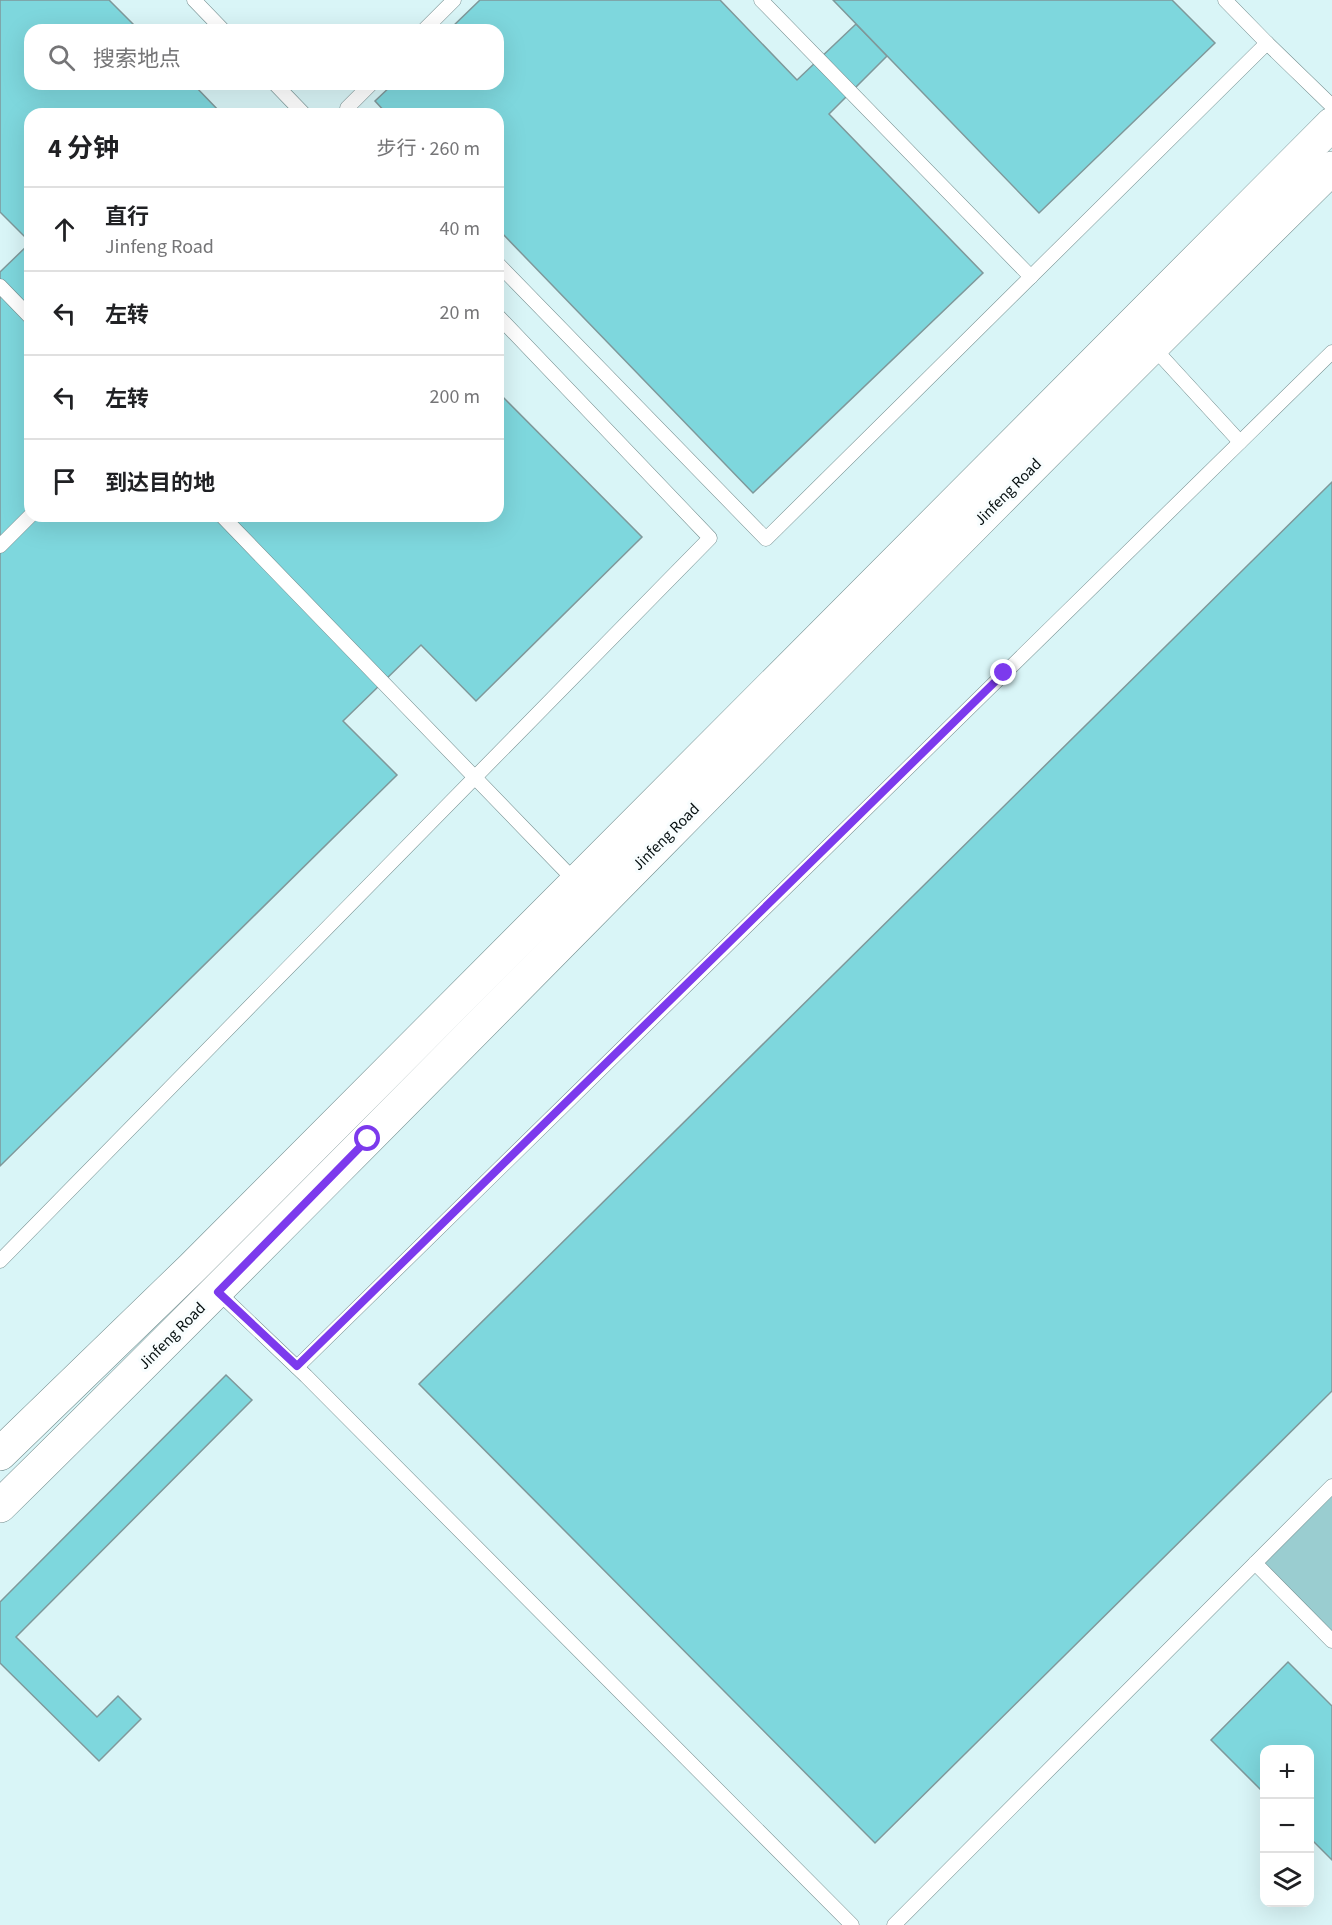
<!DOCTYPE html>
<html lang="zh">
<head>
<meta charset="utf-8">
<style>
  body { margin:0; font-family:"Source Sans 3","Noto Sans SC",sans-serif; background:#f6f6f6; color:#202124 }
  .controls { position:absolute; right:18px; bottom:18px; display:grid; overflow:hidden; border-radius:12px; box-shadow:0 6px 24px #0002 }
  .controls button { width:54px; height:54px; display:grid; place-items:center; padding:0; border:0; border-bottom:2px solid #e0e0e0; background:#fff; color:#202124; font:30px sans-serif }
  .stop { position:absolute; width:18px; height:18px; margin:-14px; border:4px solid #7c3aed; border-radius:50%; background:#fff }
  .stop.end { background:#7c3aed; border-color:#fff; box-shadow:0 2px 6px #0008 }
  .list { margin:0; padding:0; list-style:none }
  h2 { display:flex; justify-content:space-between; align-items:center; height:78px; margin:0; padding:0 24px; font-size:26px }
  h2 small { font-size:20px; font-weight:400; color:#757577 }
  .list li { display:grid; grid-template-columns:39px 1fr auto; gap:18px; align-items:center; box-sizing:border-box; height:84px; padding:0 24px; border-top:2px solid #e0e0e0 }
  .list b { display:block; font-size:22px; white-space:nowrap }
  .list p { margin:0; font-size:20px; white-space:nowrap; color:#757577 }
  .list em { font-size:20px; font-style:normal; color:#757577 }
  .icon { flex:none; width:33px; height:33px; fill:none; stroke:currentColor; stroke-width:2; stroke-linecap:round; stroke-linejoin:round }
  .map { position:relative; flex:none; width:1332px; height:1925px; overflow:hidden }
  .search { position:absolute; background:#fff; box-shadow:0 6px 24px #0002; left:24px; top:24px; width:480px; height:66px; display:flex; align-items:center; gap:15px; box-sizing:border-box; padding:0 21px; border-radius:18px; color:#757577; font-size:22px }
  .panel { position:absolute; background:#fff; box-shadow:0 6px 24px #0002; left:24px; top:108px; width:480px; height:414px; border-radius:18px }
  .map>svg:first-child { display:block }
  .green { fill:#9acdd0 }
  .building { fill:#7ed7dd; stroke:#7f989a; stroke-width:1.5 }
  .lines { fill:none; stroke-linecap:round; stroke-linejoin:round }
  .lane-casing { stroke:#738d8e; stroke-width:15 }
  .secondary-casing { stroke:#738d8e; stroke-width:34 }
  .lane { stroke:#fff; stroke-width:14 }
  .secondary { stroke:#fff; stroke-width:33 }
  .route { stroke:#7c3aed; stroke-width:8 }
  .labels { text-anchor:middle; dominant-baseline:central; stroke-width:6; stroke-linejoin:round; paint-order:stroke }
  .street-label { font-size:16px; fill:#050e0f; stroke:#f8fdfe }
</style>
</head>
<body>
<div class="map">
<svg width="1332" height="1925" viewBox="0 0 1332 1925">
  <rect width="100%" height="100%" fill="#d9f5f7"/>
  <path class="green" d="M1332 1486V1641L1255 1563Z"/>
  <g class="building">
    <path d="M0 0H109L139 30H30V84H193L222 114H30V242L0 212Z"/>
    <path d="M480 0H720L797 80 856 24 887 56 829 114 983 273 753 493 498 229V114H387L375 101 393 84H498V30H449Z"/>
    <path d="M833 0H1172L1215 43 1039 213Z"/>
    <path d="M30 243V516H498V392L642 537 476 701 421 645 343 721 397 775 0 1166V272Z"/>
    <path d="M1332 482V1391L875 1843 419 1384Z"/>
    <path d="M226 1375 252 1400 16 1637 97 1717 118 1696 141 1719 99 1761 0 1663V1602Z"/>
    <path d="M1288 1662 1332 1706V1860L1310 1838V1750H1264V1793L1211 1740Z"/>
  </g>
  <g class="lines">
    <defs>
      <g id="lane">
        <path d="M194 0 223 30"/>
        <path d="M761 0 1031 277"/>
        <path d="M424 30 454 0"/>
        <path d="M1267 43 1332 106"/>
        <path d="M275 84 304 114"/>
        <path d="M353 114 347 108 371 84"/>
        <path d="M498 264 766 539 1267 43 1225 0"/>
        <path d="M0 286 30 317"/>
        <path d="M1152 346 1240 442"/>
        <path d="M222 516 576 882"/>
        <path d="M0 546 30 516"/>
        <path d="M0 1261 710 538 498 316"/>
        <path d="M217 1291 306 1376 852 1925"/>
        <path d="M297 1367 1332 352"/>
        <path d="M1255 1563 1332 1641"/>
        <path d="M894 1925 1332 1486"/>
      </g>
      <g id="secondary">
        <path d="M0 1454 192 1268 1332 124"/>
        <path d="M0 1506C448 1064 884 610 1332 168"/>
      </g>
    </defs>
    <use href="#lane" class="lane-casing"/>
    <use href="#secondary" class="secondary-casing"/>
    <use href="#lane" class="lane"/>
    <use href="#secondary" class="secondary"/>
  </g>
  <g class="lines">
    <path class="route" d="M368 1139 218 1292 297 1366 1004 673"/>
  </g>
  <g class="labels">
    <g class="street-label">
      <text transform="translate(1008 492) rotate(-45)">Jinfeng Road</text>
      <text transform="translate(666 837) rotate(-45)">Jinfeng Road</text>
      <text transform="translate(172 1336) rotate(-45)">Jinfeng Road</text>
    </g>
  </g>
</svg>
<div class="controls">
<button>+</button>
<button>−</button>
<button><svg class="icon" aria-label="layers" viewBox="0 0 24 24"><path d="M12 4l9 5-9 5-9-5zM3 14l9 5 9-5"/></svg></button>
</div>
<div class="stop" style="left:368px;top:1139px"></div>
<div class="stop end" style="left:1004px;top:673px"></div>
<div class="search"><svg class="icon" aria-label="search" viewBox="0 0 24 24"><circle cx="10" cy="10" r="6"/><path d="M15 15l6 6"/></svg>搜索地点</div>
<section class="panel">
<h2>4 分钟<small>步行 · 260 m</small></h2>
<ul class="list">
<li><svg class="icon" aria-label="ahead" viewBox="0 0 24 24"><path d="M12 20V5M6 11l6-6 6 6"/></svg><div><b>直行</b><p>Jinfeng Road</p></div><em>40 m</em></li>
<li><svg class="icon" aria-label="left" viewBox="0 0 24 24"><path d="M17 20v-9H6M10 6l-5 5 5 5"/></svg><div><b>左转</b></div><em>20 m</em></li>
<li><svg class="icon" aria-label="left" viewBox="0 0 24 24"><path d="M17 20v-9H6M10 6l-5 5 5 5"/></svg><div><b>左转</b></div><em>200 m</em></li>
<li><svg class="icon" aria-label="arrive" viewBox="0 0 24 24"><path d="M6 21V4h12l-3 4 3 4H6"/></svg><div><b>到达目的地</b></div></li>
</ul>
</section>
</div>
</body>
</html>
